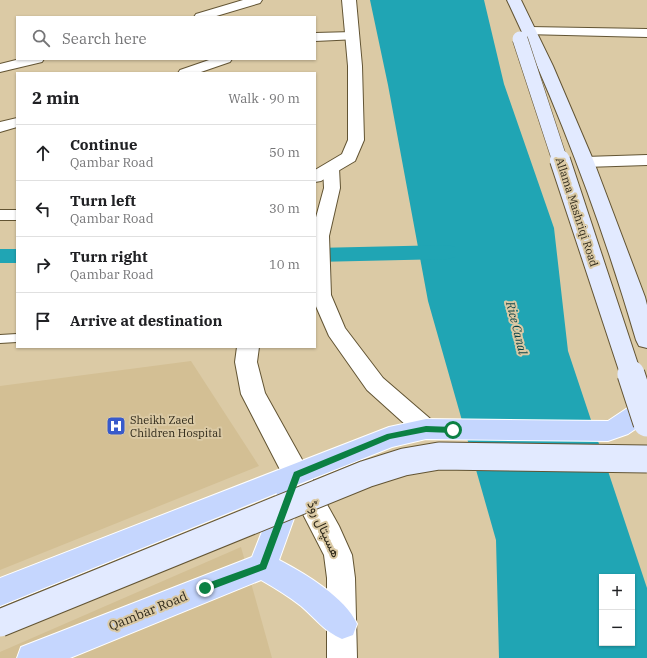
<!DOCTYPE html>
<html lang="en">
<head>
<meta charset="utf-8">
<style>
  body { margin:0; font-family:"IBM Plex Serif",Vazirmatn,serif; background:#f2f2f2; color:#202124 }
  .controls { position:absolute; right:12px; bottom:12px; display:grid; overflow:hidden; border-radius:0px; box-shadow:0 1px 3px #0004 }
  .controls button { width:36px; height:36px; display:grid; place-items:center; padding:0; border:0; border-bottom:1px solid #e0e0e0; background:#fff; color:#202124; font:20px sans-serif }
  .stop { position:absolute; width:12px; height:12px; margin:-9px; border:3px solid #0b8043; border-radius:50%; background:#fff }
  .stop.end { background:#0b8043; border-color:#fff; box-shadow:0 1px 4px #0008 }
  .list { margin:0; padding:0; list-style:none }
  h2 { display:flex; justify-content:space-between; align-items:center; height:52px; margin:0; padding:0 16px; font-size:17px }
  h2 small { font-size:13px; font-weight:400; color:#757577 }
  .list li { display:grid; grid-template-columns:26px 1fr auto; gap:12px; align-items:center; box-sizing:border-box; height:56px; padding:0 16px; border-top:1px solid #e0e0e0 }
  .list b { display:block; font-size:15px; white-space:nowrap }
  .list p { margin:0; font-size:13px; white-space:nowrap; color:#757577 }
  .list em { font-size:13px; font-style:normal; color:#757577 }
  .icon { flex:none; width:22px; height:22px; fill:none; stroke:currentColor; stroke-width:2; stroke-linecap:round; stroke-linejoin:round }
  .map { position:relative; flex:none; width:647px; height:658px; overflow:hidden }
  .search { position:absolute; background:#fff; box-shadow:0 1px 3px #0004; left:16px; top:16px; width:300px; height:44px; display:flex; align-items:center; gap:10px; box-sizing:border-box; padding:0 14px; border-radius:0px; color:#757577; font-size:15px }
  .panel { position:absolute; background:#fff; box-shadow:0 1px 3px #0004; left:16px; top:72px; width:300px; height:276px; border-radius:0px }
  .map>svg:first-child { display:block }
  .built { fill:#d3bf94 }
  .water { fill:#20a5b4; fill-rule:evenodd }
  .lines { fill:none; stroke-linecap:round; stroke-linejoin:round }
  .canal { fill:#20a5b4; fill-rule:evenodd }
  .service-casing { stroke:#625433; stroke-width:2 }
  .minor-casing { stroke:#625433; stroke-width:2 }
  .tertiary-casing { stroke:#625433; stroke-width:2 }
  .secondary-casing { stroke:#625433; stroke-width:2 }
  .primary-casing { stroke:#fff; stroke-width:2 }
  .service { fill:#fff; fill-rule:evenodd }
  .minor { fill:#fff; fill-rule:evenodd }
  .tertiary { fill:#fff; fill-rule:evenodd }
  .secondary { fill:#e2eaff; fill-rule:evenodd }
  .primary { fill:#c5d6fe; fill-rule:evenodd }
  .secondary-bridge-far2-casing { stroke:#625433; stroke-width:16; stroke-linecap:butt }
  .secondary-bridge-far1-casing { stroke:#625433; stroke-width:22; stroke-linecap:butt }
  .secondary-bridge-casing { stroke:#625433; stroke-width:29; stroke-linecap:butt }
  .secondary-bridge-far2 { stroke:#e2eaff; stroke-width:15 }
  .secondary-bridge-far1 { stroke:#e2eaff; stroke-width:20 }
  .secondary-bridge { stroke:#e2eaff; stroke-width:27 }
  .route { fill:#0b8043 }
  .labels { text-anchor:middle; dominant-baseline:central; stroke-width:4; stroke-linejoin:round; paint-order:stroke }
  .street-label { font-size:11px; fill:#302a1b; stroke:#dbcaa5 }
  .poi-label { font-size:11px; fill:#302a1b; stroke:#dbcaa5; text-anchor:start }
  .water-label { font-size:12px; font-style:italic; fill:#063f45; stroke:#dbcaa5 }
  .near-street-label { font-size:13px; fill:#302a1b; stroke:#dbcaa5 }
</style>
</head>
<body>
<div class="map">
<svg width="647" height="658" viewBox="0 0 647 658">
  <rect width="100%" height="100%" fill="#dbcaa5"/>
  <g class="built">
    <path d="M191 361 259 466 0 570V386Z"/>
    <path d="M241 547 272 658H0V652Z"/>
  </g>
  <path class="water" d="M370 0H484L504 84 554 228 568 351 647 588V658H499L496 540 428 301 388 85ZM602 577H632V643H602Z"/>
  <g class="lines">
    <g class="canal">
      <path d="M448 245 455 247 458 252 455 257 448 259 315 262V248Z"/>
      <rect x="0" y="249" width="17" height="14"/>
    </g>
    <defs>
      <path id="service" d="M17 334V342L0 343V335Z"/>
      <g id="minor">
        <path d="M243 0H262L260 3 213 17H194L196 14Z"/>
        <path d="M529 27 647 29V37L525 34 523 31 525 28Z"/>
        <path d="M353 32 358 33 359 36 358 39 315 41V33Z"/>
        <path d="M20 59H44L42 62 0 72V64Z"/>
        <path d="M212 59H232L230 62 198 73H178L180 70Z"/>
        <path d="M17 118V127L0 132V122Z"/>
        <path d="M647 155V165L585 167 579 165 577 162 579 159 585 157Z"/>
        <path d="M331 163 337 165 339 168 340 188 329 236 331 295 345 328 383 378 434 422 437 429 434 436 426 438 418 436 367 390 329 336 315 304V221L324 188 323 168 325 165Z"/>
        <rect x="0" y="210" width="17" height="10"/>
      </g>
      <g id="tertiary">
        <path d="M342 0H356L362 66 364 140 355 161 321 181 315 182V170L342 154 348 140V66Z"/>
        <path d="M237 347H259L257 362 265 393 339 526 352 555 355 578 357 658H327V578L324 555 241 394 235 362Z"/>
      </g>
      <path id="secondary" d="M507 0H521L553 66 594 162 645 297 647 305V348L639 346 636 340C602 224 559 109 507 0Z"/>
      <path id="primary" d="M647 398V421L628 434 608 441 426 439 392 447 294 486 298 488 302 496 279 560C304 573 346 598 357 624L353 635 342 639C325 632 315 618 301 606 288 596 275 588 261 580L70 658H17L21 647 252 557 277 493 0 606V578L389 427 426 419 608 421 638 401Z"/>
    </defs>
    <use href="#service" class="service-casing"/>
    <use href="#minor" class="minor-casing"/>
    <use href="#tertiary" class="tertiary-casing"/>
    <use href="#secondary" class="secondary-casing"/>
    <use href="#primary" class="primary-casing"/>
    <use href="#service" class="service"/>
    <use href="#minor" class="minor"/>
    <use href="#tertiary" class="tertiary"/>
    <use href="#secondary" class="secondary"/>
    <use href="#primary" class="primary"/>
    <defs>
      <path id="secondary-bridge-far2" d="M520 39 560 161"/>
      <path id="secondary-bridge-far1" d="M560 160 631 375"/>
      <g id="secondary-bridge">
        <path d="M631 374 647 423"/>
        <path d="M0 623 366 474 404 462 439 456 647 459"/>
      </g>
    </defs>
    <use href="#secondary-bridge-far2" class="secondary-bridge-far2-casing"/>
    <use href="#secondary-bridge-far1" class="secondary-bridge-far1-casing"/>
    <use href="#secondary-bridge" class="secondary-bridge-casing"/>
    <use href="#secondary-bridge-far2" class="secondary-bridge-far2"/>
    <use href="#secondary-bridge-far1" class="secondary-bridge-far1"/>
    <use href="#secondary-bridge" class="secondary-bridge"/>
  </g>
  <path class="route" d="M426 426 453 427 457 430 453 433 426 432 390 439 300 477 266 569 205 592 202 591 201 588 202 585 260 564 294 472 387 434Z"/>
  <defs>
    <symbol id="hospital-square" viewBox="-11 -11 22 22"><rect x="-9" y="-9" width="18" height="18" rx="4" fill="#385acb" stroke="#dbcaa5"/><path d="M-5-5h3v3.5h4V-5h3V5h-3V1.5h-4V5h-3Z" fill="#fff"/></symbol>
  </defs>
  <g fill-rule="evenodd">
    <use href="#hospital-square" x="105" y="415" width="22" height="22"/>
  </g>
  <g class="labels">
    <g class="street-label">
      <text transform="translate(577 212) rotate(72)">Allama Mashriqi Road</text>
    </g>
    <g class="poi-label">
      <text x="130" y="420">Sheikh Zaed<tspan x="130" dy="13">Children Hospital</tspan></text>
    </g>
    <g class="water-label">
      <text transform="translate(517 328) rotate(76)">Rice Canal</text>
    </g>
    <g class="near-street-label">
      <text transform="translate(324 529) rotate(65)">ھسپتال روڈ</text>
      <text transform="translate(148 611) rotate(-22)">Qambar Road</text>
    </g>
  </g>
</svg>
<div class="controls">
<button>+</button>
<button>−</button>
</div>
<div class="stop" style="left:453px;top:430px"></div>
<div class="stop end" style="left:205px;top:588px"></div>
<div class="search"><svg class="icon" aria-label="search" viewBox="0 0 24 24"><circle cx="10" cy="10" r="6"/><path d="M15 15l6 6"/></svg>Search here</div>
<section class="panel">
<h2>2 min<small>Walk · 90 m</small></h2>
<ul class="list">
<li><svg class="icon" aria-label="ahead" viewBox="0 0 24 24"><path d="M12 20V5M6 11l6-6 6 6"/></svg><div><b>Continue</b><p>Qambar Road</p></div><em>50 m</em></li>
<li><svg class="icon" aria-label="left" viewBox="0 0 24 24"><path d="M17 20v-9H6M10 6l-5 5 5 5"/></svg><div><b>Turn left</b><p>Qambar Road</p></div><em>30 m</em></li>
<li><svg class="icon" aria-label="right" viewBox="0 0 24 24"><path d="M7 20v-9h11M14 6l5 5-5 5"/></svg><div><b>Turn right</b><p>Qambar Road</p></div><em>10 m</em></li>
<li><svg class="icon" aria-label="arrive" viewBox="0 0 24 24"><path d="M6 21V4h12l-3 4 3 4H6"/></svg><div><b>Arrive at destination</b></div></li>
</ul>
</section>
</div>
</body>
</html>
